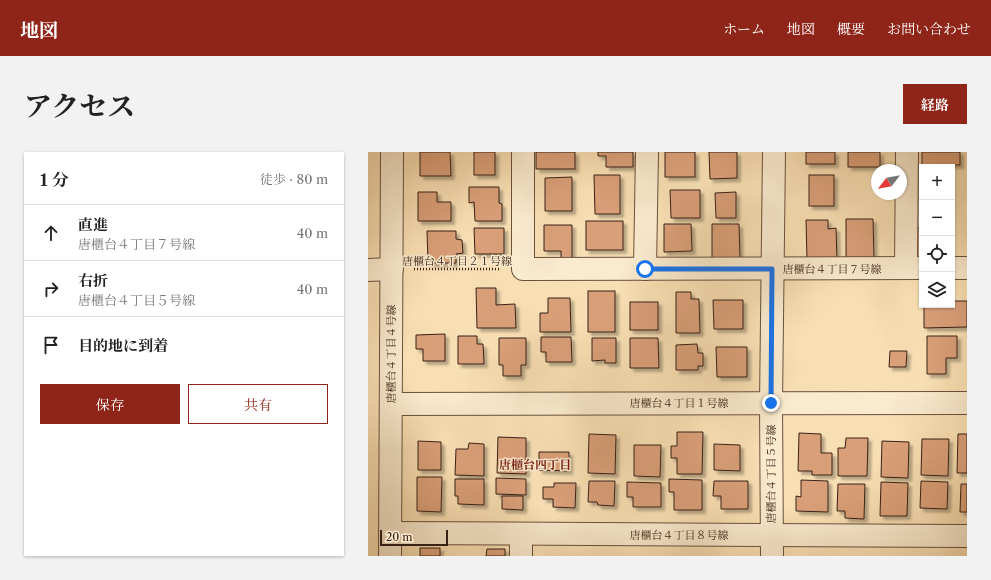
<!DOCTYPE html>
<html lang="ja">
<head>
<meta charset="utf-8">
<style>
  body { margin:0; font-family:"Libre Caslon Text","Noto Serif JP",serif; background:#f2f2f2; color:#222 }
  .controls { position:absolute; right:12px; top:12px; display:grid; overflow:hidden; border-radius:0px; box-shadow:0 1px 3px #0004 }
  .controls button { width:36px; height:36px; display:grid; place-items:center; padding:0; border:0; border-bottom:1px solid #e0e0e0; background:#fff; color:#222; font:20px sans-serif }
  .compass { position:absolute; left:503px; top:12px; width:36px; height:36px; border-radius:50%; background:#fff; box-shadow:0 1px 3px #0004; rotate:239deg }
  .scale { position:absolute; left:12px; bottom:10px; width:68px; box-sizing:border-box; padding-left:4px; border:2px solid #392116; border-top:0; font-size:11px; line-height:14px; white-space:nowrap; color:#392116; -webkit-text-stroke:3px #faeace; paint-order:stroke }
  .stop { position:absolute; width:12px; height:12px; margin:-9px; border:3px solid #1a73e8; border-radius:50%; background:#fff }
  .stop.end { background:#1a73e8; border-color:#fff; box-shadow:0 1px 4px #0008 }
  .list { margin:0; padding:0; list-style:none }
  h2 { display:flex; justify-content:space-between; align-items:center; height:52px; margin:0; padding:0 16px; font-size:17px }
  h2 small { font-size:13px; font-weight:400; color:#767676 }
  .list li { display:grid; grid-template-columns:26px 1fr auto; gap:12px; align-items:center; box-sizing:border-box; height:56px; padding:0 16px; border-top:1px solid #e0e0e0 }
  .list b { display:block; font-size:15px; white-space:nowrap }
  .list p { margin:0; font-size:13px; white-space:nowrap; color:#767676 }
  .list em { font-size:13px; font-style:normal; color:#767676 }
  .actions { display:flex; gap:8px; padding:12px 16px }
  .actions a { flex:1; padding:9px 0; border:1px solid #8f2418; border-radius:0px; text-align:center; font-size:14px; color:#8f2418 }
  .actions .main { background:#8f2418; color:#fff }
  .icon { flex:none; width:22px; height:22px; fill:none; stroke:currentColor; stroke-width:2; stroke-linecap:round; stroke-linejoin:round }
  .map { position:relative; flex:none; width:599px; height:404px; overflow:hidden; border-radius:0px }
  header { display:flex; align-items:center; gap:24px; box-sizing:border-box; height:56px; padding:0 20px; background:#8f2418; color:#fff }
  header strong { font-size:19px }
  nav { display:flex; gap:22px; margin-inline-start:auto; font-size:14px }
  .intro { display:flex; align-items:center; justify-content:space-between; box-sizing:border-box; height:96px; padding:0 24px }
  h1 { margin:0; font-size:28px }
  .button { padding:10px 18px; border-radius:0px; background:#8f2418; color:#fff; font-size:14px; font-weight:700 }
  main { display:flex; gap:24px; padding:0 24px }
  aside { flex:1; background:#fff; border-radius:0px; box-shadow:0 1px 3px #0004 }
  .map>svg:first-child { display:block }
  .building { fill:#d99f78; stroke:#392116; filter:url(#shadow) }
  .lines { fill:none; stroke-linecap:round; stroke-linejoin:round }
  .street-casing { stroke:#69503d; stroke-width:24 }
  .path { stroke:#392116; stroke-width:2.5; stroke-dasharray:1 2; stroke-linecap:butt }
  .street { stroke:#faeace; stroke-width:22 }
  .route { stroke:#1a73e8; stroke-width:5 }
  .labels { text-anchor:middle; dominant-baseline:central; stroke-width:3; stroke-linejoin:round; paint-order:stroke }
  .street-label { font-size:11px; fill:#392116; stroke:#faeace }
  .neighbourhood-label { font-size:12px; font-weight:bold; fill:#7a1f14; stroke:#faeace }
</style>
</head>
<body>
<header>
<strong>地図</strong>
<nav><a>ホーム</a><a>地図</a><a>概要</a><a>お問い合わせ</a></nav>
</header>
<div class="intro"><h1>アクセス</h1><a class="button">経路</a></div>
<main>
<aside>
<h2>1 分<small>徒歩 · 80 m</small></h2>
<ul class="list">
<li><svg class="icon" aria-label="ahead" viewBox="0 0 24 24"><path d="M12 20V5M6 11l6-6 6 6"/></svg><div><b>直進</b><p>唐櫃台４丁目７号線</p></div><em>40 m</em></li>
<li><svg class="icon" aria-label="right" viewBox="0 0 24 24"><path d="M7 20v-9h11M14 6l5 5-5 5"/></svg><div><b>右折</b><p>唐櫃台４丁目５号線</p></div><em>40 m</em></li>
<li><svg class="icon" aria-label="arrive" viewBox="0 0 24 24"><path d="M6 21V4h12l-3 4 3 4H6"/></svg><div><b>目的地に到着</b></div></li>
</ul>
<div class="actions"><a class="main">保存</a><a>共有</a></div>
</aside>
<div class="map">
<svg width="599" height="404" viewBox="0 0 599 404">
  <defs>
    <filter id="shadow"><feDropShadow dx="3.5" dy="3.5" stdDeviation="1" flood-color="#0004"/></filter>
  </defs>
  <rect width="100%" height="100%" fill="#f8dfb3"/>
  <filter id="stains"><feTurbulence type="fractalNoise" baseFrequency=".005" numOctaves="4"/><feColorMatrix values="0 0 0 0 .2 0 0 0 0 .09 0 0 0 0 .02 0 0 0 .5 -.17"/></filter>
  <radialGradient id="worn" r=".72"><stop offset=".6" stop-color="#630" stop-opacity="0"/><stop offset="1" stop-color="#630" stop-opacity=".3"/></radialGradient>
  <g class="building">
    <path d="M52 0H82L83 24H52Z"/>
    <rect x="106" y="0" width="21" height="23"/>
    <rect x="168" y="0" width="39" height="17"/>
    <path d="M230 0H265V15H238V4H230Z"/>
    <rect x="297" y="0" width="30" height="25"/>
    <path d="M341 0H369V26L342 27Z"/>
    <rect x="438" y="0" width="29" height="12"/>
    <rect x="480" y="0" width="32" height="15"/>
    <path d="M554 0H592V13H579V15H554V29Z"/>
    <path d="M226 23H252V62H227Z"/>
    <rect x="441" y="23" width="25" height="31"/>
    <path d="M204 25V59H177V26Z"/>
    <path d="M101 35H131V51L134 52V69H107L106 50 101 51Z"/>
    <path d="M302 38H332V66H303Z"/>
    <path d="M50 40H69V50H83V69H50Z"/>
    <path d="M368 40V66H348L347 41Z"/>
    <path d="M478 67H505L506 106H478Z"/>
    <path d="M438 68H460V77L468 76 469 108H439Z"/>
    <rect x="218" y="69" width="37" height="29"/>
    <path d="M296 72H323L324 99 296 100Z"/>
    <path d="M344 72H371L372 106H344Z"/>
    <path d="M176 73H204V109H193V99H176Z"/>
    <path d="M106 76H136V102H107Z"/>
    <rect x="549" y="76" width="5" height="32"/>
    <path d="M59 79H88V87L94 88 95 101 88 102V111H60Z"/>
    <path d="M108 136H128V153L147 152 148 176H109Z"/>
    <rect x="220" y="139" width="27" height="41"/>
    <path d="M308 140H323V147H331L332 181H308Z"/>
    <path d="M180 146H202L203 180H172V161H180Z"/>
    <path d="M345 148H375V177H346Z"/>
    <path d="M584 149H599V175L556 176V153H584Z"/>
    <rect x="262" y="150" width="28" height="28"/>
    <path d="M77 182V209H55V197H48V183Z"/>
    <path d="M90 184H109V192H115L116 212H90Z"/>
    <path d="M559 184H589V206H578V222H559Z"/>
    <path d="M173 185H203L204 210H178V200H173Z"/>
    <path d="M131 186H158V213H153V224H135V213H131Z"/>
    <path d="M224 186H248V211H237V208L224 209Z"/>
    <path d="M262 186H290L291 216H262Z"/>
    <path d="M329 192 330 201H335V214H330V218H308V193Z"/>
    <path d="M348 195H379V225H349Z"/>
    <path d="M522 199H539L538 215H521Z"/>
    <path d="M309 280H335L334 322H309V306H303V294H309Z"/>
    <path d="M431 281 453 282V301H464V323H444V319H430Z"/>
    <path d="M221 282 248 283 247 322 220 321Z"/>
    <path d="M590 282H599V321H589Z"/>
    <path d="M130 285 158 286V322L129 321Z"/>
    <path d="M478 286H500L499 324H470V296H477Z"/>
    <path d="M554 287H581L580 324 553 323Z"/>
    <path d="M50 289 73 290V318H50Z"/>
    <path d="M514 289 541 290 540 326 513 325Z"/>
    <path d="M101 291 116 292V324L87 323 88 297H100Z"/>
    <path d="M346 292 372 293V319L346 318Z"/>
    <path d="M266 293H293L292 325 266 324Z"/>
    <path d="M171 300H201V319L171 318Z"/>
    <path d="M49 325H74L73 360 49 359Z"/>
    <path d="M128 326 158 327V343L128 342Z"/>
    <path d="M87 327H116V353L90 352V344H87Z"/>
    <path d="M301 327 334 328V358H306V340H301Z"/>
    <path d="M433 328 460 329V360L428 359V344L433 345Z"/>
    <path d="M221 329H247L246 354 230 353 229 350H220Z"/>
    <path d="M346 329H380V357H353V344H345Z"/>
    <path d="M553 329 580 330 579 357 552 356Z"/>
    <path d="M259 330 293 331V355H265V345H259Z"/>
    <path d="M513 330 540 331 539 364H512Z"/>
    <path d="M186 331H208L207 356 185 355V347H175V335H186Z"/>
    <path d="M470 332H497L496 367 477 366V359H469Z"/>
    <path d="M593 332H599V360H592Z"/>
    <path d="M134 344H155V358L134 357Z"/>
    <rect x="52" y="396" width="20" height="8"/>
    <path d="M119 397H137V404H118Z"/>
  </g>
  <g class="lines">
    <defs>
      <g id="street">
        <path d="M155 0V117L554 116"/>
        <path d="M538 116 539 0"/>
        <path d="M584 116H599"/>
        <path d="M277 117 279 0"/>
        <path d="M0 118 24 117"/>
        <path d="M23 252 599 251"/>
        <path d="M22 381 599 384"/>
        <path d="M22 404 24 0"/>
        <path d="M153 404V382"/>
        <path d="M404 404 403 251 406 0"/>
      </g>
    </defs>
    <use href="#street" class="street-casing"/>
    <path class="path" d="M46 117H133"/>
    <use href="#street" class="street"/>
  </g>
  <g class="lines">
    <path class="route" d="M277 117H404L403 251"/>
  </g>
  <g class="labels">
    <g class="street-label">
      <text x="89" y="109">唐櫃台４丁目２１号線</text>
      <text x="464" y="117">唐櫃台４丁目７号線</text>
      <text transform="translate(23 202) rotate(-90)">唐櫃台４丁目４号線</text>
      <text x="311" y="251">唐櫃台４丁目１号線</text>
      <text transform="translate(403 322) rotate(-90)">唐櫃台４丁目５号線</text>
      <text x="311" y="383">唐櫃台４丁目８号線</text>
    </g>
    <g class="neighbourhood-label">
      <text x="167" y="312">唐櫃台四丁目</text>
    </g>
  </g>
  <rect width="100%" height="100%" filter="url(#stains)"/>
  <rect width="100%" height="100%" fill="url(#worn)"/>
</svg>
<div class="controls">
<button>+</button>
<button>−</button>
<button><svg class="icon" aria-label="locate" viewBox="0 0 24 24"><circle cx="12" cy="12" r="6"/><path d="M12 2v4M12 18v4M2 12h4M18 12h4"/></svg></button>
<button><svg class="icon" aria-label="layers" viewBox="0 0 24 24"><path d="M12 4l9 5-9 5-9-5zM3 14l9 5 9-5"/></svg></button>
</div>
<svg class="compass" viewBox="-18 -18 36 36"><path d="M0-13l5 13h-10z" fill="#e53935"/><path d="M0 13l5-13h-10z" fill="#767676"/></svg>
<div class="scale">20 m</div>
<div class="stop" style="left:277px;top:117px"></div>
<div class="stop end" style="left:403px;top:251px"></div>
</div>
</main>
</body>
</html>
